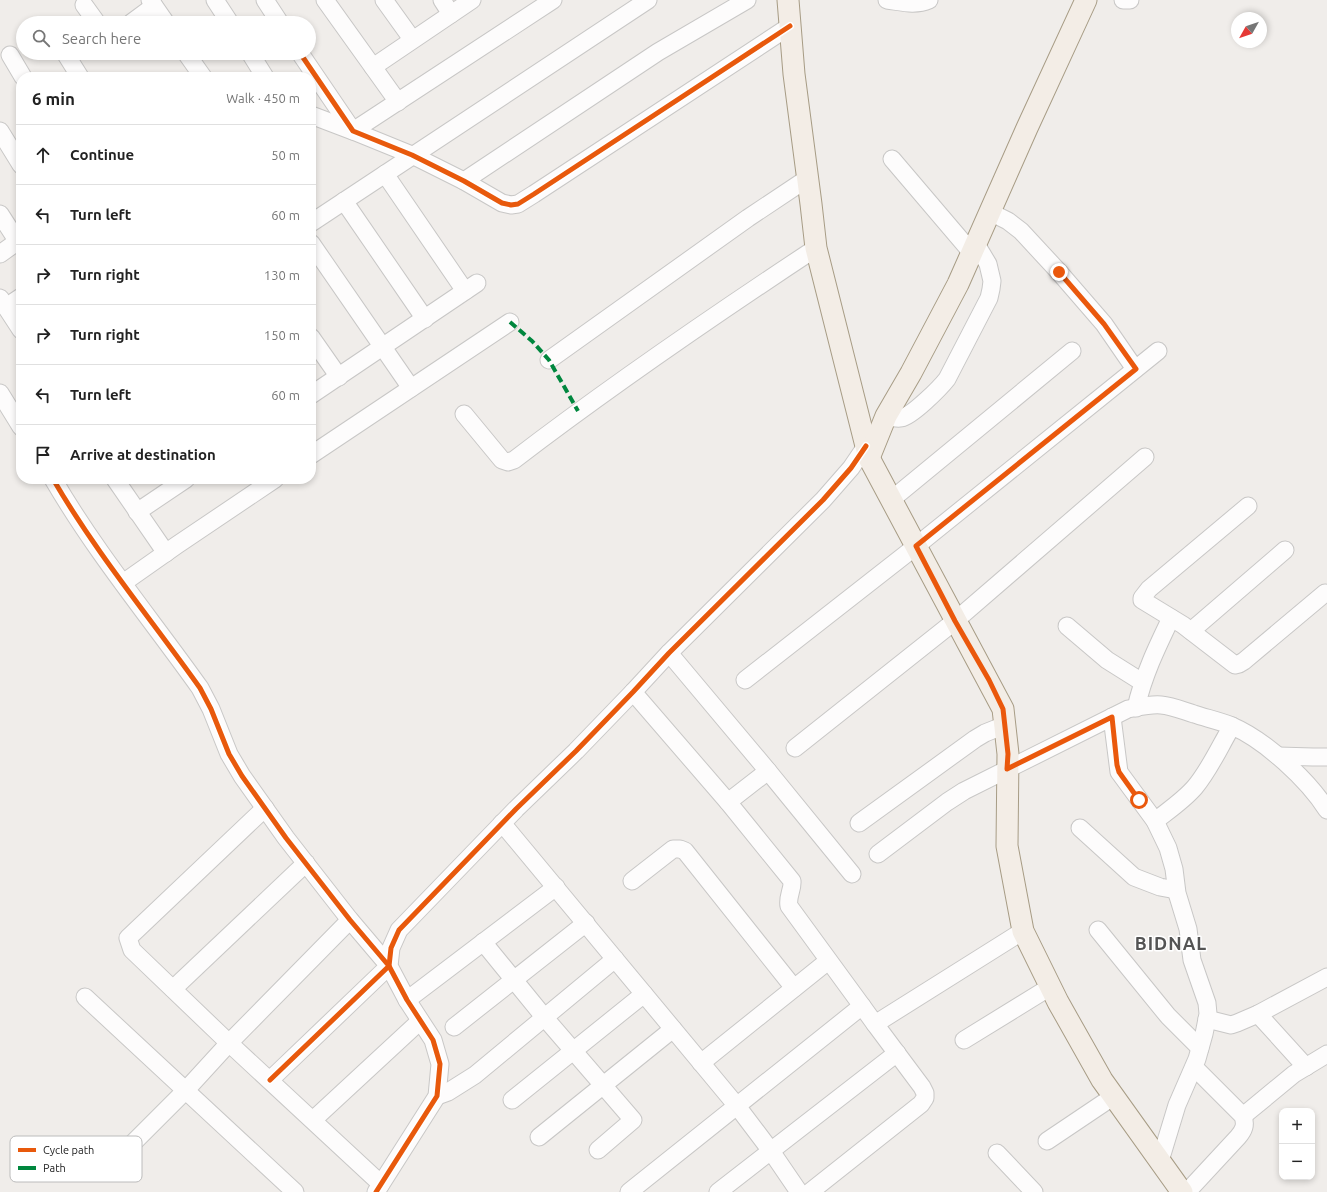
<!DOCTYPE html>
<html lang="en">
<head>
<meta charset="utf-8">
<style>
  body { margin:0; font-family:Ubuntu,sans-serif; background:#f2f2f2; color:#222 }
  .controls { position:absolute; right:12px; bottom:12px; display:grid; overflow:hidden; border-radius:8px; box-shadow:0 2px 6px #0003 }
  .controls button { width:36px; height:36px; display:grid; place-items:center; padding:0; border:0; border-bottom:1px solid #e0e0e0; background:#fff; color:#222; font:20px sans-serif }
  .compass { position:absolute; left:1231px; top:12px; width:36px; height:36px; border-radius:50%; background:#fff; box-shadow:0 2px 6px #0003; rotate:230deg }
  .stop { position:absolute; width:12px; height:12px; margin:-9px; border:3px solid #ea580c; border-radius:50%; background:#fff }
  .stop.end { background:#ea580c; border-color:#fff; box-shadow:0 1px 4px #0008 }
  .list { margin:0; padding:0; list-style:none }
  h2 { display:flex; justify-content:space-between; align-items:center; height:52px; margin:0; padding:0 16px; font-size:17px }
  h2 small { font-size:13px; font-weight:400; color:#767676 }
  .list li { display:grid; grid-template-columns:26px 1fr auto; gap:12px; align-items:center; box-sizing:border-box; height:60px; padding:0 16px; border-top:1px solid #e0e0e0 }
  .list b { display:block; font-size:15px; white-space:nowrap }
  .list em { font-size:13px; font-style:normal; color:#767676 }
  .icon { flex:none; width:22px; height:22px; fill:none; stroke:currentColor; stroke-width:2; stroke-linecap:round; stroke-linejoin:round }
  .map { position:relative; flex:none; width:1327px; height:1192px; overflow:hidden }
  .search { position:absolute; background:#fff; box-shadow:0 2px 6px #0003; left:16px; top:16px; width:300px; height:44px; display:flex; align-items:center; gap:10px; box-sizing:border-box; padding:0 14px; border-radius:22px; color:#767676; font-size:15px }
  .panel { position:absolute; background:#fff; box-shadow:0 2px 6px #0003; left:16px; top:72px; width:300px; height:412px; border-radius:16px }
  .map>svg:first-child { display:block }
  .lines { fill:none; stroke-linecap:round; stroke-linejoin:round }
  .minor-casing { stroke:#c8c7c6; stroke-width:19 }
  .major-casing { stroke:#a79c85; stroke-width:23 }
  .minor { stroke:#fdfcfc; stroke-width:17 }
  .major { stroke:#f3ede6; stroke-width:21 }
  .quiet { stroke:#00873e; stroke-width:4; stroke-dasharray:8 4; stroke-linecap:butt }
  .cycleway-casing { stroke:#fff; stroke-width:8 }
  .cycleway { stroke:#e8590c; stroke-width:5 }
  .route { stroke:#ea580c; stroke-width:5 }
  .labels { text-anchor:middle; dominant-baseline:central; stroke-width:3; stroke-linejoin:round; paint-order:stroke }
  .district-label { font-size:18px; font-weight:bold; letter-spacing:1px; fill:#545454; stroke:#fff }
  .key { fill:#fff; stroke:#bcbcbc; stroke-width:1 }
  .key-label { font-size:11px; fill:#212121 }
</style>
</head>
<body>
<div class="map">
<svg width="1327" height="1192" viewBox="0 0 1327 1192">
  <rect width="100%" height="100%" fill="#f0edea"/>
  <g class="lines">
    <defs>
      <g id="minor">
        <path d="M150 0 166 23"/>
        <path d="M215 0 230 23"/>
        <path d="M265 0 280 23"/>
        <path d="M325 0 398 102"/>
        <path d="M384 0 412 39"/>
        <path d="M442 0 451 14"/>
        <path d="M887 0C902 2 915 6 929 0"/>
        <path d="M1123 0H1130"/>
        <path d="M84 5 97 23"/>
        <path d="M131 23 154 6"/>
        <path d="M65 53 80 77"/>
        <path d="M186 53 203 77"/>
        <path d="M250 53 265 77"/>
        <path d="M300 53 353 131 412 155 464 181 502 203 511 205 518 204 534 194 790 26"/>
        <path d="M10 55 23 77"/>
        <path d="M373 67 472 0"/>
        <path d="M311 115 353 131 553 0"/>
        <path d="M0 131 21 165"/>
        <path d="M892 159 972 253"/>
        <path d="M385 174 465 291"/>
        <path d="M464 181 658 52 747 0"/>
        <path d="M344 201 425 319"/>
        <path d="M990 212 1008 221 1021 231 1059 272 1104 324 1135 369"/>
        <path d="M0 214 18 242"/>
        <path d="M311 223 648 0"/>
        <path d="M311 243 411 388"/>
        <path d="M0 254 21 239"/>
        <path d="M0 298 21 330"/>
        <path d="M6 307 21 297"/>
        <path d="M311 337 339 377"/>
        <path d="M549 360 748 218 808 178"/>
        <path d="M0 393 21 427"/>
        <path d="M311 395 477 283"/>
        <path d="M464 414 502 460 508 462 514 460C612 385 713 316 816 248"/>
        <path d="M886 416C890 417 896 419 901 418 912 416 940 388 947 379L989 298 991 289 992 281 988 264 976 244"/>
        <path d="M311 455 510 322"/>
        <path d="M53 479C96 553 151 619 200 688L211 709 229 754 242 776 286 838 350 920 389 966 270 1080"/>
        <path d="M115 479 166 553"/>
        <path d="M891 500 1072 351"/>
        <path d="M1248 506 1149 589 1142 598V600L1183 625 1235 665 1239 664 1244 661 1325 593"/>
        <path d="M137 512 186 479"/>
        <path d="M123 583 177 545 275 479"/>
        <path d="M1067 626 1107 660 1142 682"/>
        <path d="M1191 631 1285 550"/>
        <path d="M669 653 768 771 852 874"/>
        <path d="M745 680 915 547 1158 351"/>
        <path d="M633 692 728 802 792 881C793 889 787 897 789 906L862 1006"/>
        <path d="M1136 708C1143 676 1157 647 1171 618"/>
        <path d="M1112 717 1119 772 1155 821 1168 848 1174 869 1177 893 1188 929 1192 960 1207 1003 1208 1014 1204 1034 1197 1059 1177 1105 1160 1161"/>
        <path d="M795 748 955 621 1145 457"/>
        <path d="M1278 756 1313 757H1327"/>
        <path d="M728 802 768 771"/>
        <path d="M265 808 128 938 132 950 229 1043 381 1184"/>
        <path d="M1155 821C1169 810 1184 800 1195 787 1210 769 1220 746 1232 726"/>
        <path d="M502 823 737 1106 771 1151 799 1192"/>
        <path d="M859 823 975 739 985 733 1005 725"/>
        <path d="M1080 828 1134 877 1160 887 1176 890"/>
        <path d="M878 854 947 802 964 791 1128 709C1139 707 1150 704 1161 705 1172 706 1184 711 1194 714 1206 718 1220 721 1232 726 1265 740 1308 780 1327 810"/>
        <path d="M632 881 673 849H680L685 851 794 988"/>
        <path d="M1098 930 1168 1016 1200 1048"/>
        <path d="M483 942 545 1018 633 1120 598 1150"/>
        <path d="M173 989 306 863"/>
        <path d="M85 997 295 1192"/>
        <path d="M407 1000 556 887"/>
        <path d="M1258 1014 1306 1067"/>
        <path d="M1207 1019 1231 1025 1237 1023 1258 1014 1327 977"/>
        <path d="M454 1027 586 923"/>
        <path d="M964 1040 1050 987"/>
        <path d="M701 1063 828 961"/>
        <path d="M437 1096 448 1092 475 1075 615 959"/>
        <path d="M512 1100 644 994"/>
        <path d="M1243 1116 1294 1074 1327 1054"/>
        <path d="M313 1120 420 1021"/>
        <path d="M539 1137 673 1029"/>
        <path d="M1047 1141 1114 1096"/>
        <path d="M997 1153 1034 1192"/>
        <path d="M107 1169 186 1090 229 1043 350 920"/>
        <path d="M376 1192 437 1096 440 1064 433 1040 407 1000 389 966 391 948 399 930 516 809 576 751 633 692 669 653 823 500 851 468 866 446"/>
        <path d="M629 1192 862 1006 875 1024 1023 931"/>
        <path d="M718 1192 897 1053"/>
        <path d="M810 1192 921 1104 925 1098V1093L922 1087 875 1024"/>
        <path d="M1187 1192 1238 1137C1244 1130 1246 1125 1243 1116L1194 1067"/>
      </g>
      <g id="major">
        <path d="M788 0 794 74 811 204 816 248 869 458 1003 709 1008 754 1007 846 1023 931 1058 1002 1102 1080 1182 1192"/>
        <path d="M869 458 886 416 911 373 958 284 1027 128 1086 0"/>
      </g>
    </defs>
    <use href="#minor" class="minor-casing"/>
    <use href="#major" class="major-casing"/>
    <use href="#minor" class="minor"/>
    <use href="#major" class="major"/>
    <path class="quiet" d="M510 322 532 341 549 360 578 411"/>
    <defs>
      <g id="cycleway">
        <path d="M300 53 353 131 412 155 464 181 502 203 511 205 518 204 534 194 790 26"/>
        <path d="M53 479C96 553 151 619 200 688L211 709 229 754 242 776 286 838 350 920 389 966 270 1080"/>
        <path d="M376 1192 437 1096 440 1064 433 1040 407 1000 389 966 391 948 399 930 516 809 576 751 633 692 669 653 823 500 851 468 866 446"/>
      </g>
    </defs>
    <use href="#cycleway" class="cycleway-casing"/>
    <use href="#cycleway" class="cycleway"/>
  </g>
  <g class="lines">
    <path class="route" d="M1059 272 1104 324 1136 369 916 546 955 621 989 680 1003 709 1008 754 1007 769 1112 717 1117 765 1119 772 1139 800"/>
  </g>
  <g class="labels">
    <g class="district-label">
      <text x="1171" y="943">BIDNAL</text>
    </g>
  </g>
  <rect x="10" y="1136" width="132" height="46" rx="6" class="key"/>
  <rect x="18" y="1148" width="18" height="4" fill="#e8590c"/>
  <rect x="18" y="1166" width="18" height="4" fill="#00873e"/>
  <g class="key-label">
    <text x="43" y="1154">Cycle path</text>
    <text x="43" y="1172">Path</text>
  </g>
</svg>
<div class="controls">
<button>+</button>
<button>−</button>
</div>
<svg class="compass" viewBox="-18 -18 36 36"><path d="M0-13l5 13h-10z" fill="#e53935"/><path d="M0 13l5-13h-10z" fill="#767676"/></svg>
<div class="stop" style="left:1139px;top:800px"></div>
<div class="stop end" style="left:1059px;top:272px"></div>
<div class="search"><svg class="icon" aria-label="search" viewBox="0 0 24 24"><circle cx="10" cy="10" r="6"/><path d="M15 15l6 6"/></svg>Search here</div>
<section class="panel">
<h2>6 min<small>Walk · 450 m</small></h2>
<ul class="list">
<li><svg class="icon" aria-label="ahead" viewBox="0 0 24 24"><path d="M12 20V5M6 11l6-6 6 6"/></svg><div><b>Continue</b></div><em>50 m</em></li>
<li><svg class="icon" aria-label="left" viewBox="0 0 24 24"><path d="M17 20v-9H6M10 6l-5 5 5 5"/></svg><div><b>Turn left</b></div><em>60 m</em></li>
<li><svg class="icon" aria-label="right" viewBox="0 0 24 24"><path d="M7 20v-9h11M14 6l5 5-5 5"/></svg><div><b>Turn right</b></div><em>130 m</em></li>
<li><svg class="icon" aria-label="right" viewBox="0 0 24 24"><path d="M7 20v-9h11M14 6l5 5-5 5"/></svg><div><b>Turn right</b></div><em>150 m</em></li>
<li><svg class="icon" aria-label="left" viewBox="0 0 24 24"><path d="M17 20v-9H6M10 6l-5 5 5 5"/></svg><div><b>Turn left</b></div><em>60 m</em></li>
<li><svg class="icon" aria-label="arrive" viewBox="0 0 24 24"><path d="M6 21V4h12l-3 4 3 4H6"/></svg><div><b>Arrive at destination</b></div></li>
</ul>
</section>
</div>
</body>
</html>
